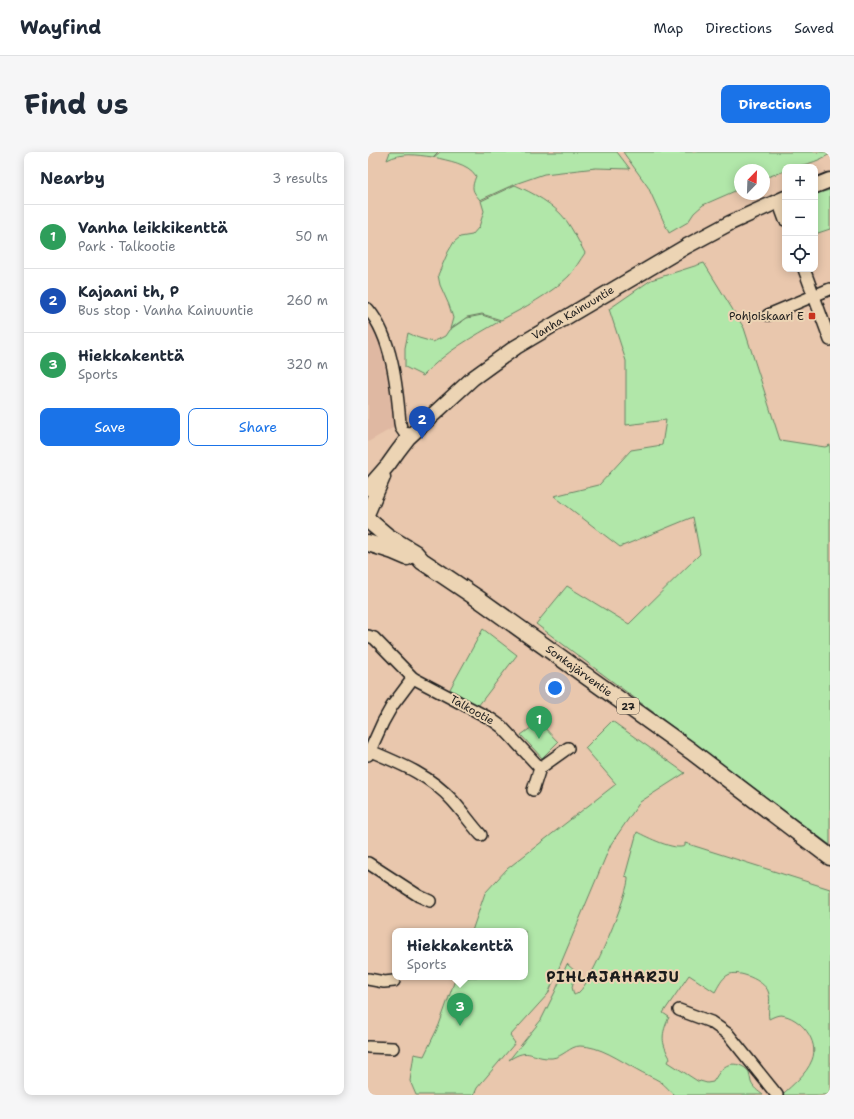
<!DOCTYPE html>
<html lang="en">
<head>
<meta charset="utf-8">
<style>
  body { margin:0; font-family:"Shantell Sans",sans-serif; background:#f6f6f7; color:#1f2937 }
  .controls { position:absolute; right:12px; top:12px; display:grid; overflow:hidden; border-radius:8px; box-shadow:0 2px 10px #0003 }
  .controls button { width:36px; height:36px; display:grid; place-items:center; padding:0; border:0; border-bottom:1px solid #e0e1e3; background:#fff; color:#1f2937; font:20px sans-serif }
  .compass { position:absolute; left:366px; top:12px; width:36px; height:36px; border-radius:50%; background:#fff; box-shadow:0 2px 10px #0003; rotate:23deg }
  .you { position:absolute; left:187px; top:536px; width:14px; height:14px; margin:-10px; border:3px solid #fff; border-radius:50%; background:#1a73e8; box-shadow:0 0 0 6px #1a73e833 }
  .badge { display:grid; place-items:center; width:26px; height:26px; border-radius:50%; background:#1a73e8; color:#fff; font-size:13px; font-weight:700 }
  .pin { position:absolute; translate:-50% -33px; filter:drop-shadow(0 1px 2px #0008) }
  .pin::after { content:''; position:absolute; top:21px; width:14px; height:12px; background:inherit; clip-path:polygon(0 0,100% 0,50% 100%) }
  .popup { position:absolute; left:24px; top:776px; width:136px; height:52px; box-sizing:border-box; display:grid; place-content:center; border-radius:8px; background:#fff; filter:drop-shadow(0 1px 3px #0005); font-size:13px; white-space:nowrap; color:#747a83 }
  .popup b { font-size:15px; color:#1f2937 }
  .popup::after { content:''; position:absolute; left:50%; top:100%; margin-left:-8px; border:8px solid transparent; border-top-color:#fff }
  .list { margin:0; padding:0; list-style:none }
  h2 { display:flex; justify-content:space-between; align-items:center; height:52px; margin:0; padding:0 16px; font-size:17px }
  h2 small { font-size:13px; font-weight:400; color:#747a83 }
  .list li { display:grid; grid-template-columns:26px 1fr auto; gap:12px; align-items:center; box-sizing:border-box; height:64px; padding:0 16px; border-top:1px solid #e0e1e3 }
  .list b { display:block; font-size:15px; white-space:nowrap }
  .list p { margin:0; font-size:13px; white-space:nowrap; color:#747a83 }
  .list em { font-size:13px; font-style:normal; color:#747a83 }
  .actions { display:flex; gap:8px; padding:12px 16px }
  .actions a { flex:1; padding:9px 0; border:1px solid #1a73e8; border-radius:8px; text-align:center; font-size:14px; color:#1a73e8 }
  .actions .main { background:#1a73e8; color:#fff }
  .icon { flex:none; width:22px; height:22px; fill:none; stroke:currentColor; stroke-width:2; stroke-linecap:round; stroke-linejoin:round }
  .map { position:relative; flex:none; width:462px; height:943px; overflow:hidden; border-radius:8px }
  header { display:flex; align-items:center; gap:24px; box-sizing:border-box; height:56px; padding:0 20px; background:#fff; border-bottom:1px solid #e0e1e3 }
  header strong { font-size:19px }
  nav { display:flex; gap:22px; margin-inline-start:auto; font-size:14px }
  .intro { display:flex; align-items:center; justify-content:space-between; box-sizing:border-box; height:96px; padding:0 24px }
  h1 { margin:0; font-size:28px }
  .button { padding:10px 18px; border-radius:8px; background:#1a73e8; color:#fff; font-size:14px; font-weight:700 }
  main { display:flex; gap:24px; padding:0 24px }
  aside { flex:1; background:#fff; border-radius:8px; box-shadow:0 2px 10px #0003 }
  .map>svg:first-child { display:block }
  .built { fill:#dfb8a2 }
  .green { fill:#b1e7a9; stroke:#668262 }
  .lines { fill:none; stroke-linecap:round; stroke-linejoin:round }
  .minor-casing { stroke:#1c1c1c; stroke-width:14 }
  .major-casing { stroke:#1c1c1c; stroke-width:17 }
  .highway-casing { stroke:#1c1c1c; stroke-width:19 }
  .minor { stroke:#ecd4b4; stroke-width:11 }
  .major { stroke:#ecd4b4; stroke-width:14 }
  .highway { stroke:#ecd4b4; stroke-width:16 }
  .poi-dot { fill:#c8321e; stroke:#ecd4b4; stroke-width:1.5 }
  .labels { text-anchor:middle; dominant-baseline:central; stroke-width:4; stroke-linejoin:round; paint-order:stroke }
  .shield { fill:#ecd4b4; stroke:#5a534a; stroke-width:1 }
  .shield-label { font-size:10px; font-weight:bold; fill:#1c1c1c }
  .street-label { font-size:11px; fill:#1c1c1c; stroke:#ecd4b4 }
  .poi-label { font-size:11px; fill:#1c1c1c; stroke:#ecd4b4; text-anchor:end }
  .district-label { font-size:15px; font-weight:bold; letter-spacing:1px; fill:#1c1c1c; stroke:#ecd4b4 }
</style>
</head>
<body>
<header>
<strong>Wayfind</strong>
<nav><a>Map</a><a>Directions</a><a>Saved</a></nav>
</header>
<div class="intro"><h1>Find us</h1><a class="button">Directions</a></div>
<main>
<aside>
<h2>Nearby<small>3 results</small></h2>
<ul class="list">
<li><span class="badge" style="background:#2e9e5b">1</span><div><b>Vanha leikkikenttä</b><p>Park · Talkootie</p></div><em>50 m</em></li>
<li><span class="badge" style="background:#1a4fb4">2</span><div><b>Kajaani th, P</b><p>Bus stop · Vanha Kainuuntie</p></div><em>260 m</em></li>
<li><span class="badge" style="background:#2e9e5b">3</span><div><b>Hiekkakenttä</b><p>Sports</p></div><em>320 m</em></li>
</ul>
<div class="actions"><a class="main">Save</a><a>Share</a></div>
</aside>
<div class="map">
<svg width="462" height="943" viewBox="0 0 462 943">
  <rect width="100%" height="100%" fill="#e9c7ad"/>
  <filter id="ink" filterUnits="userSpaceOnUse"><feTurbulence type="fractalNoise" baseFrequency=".025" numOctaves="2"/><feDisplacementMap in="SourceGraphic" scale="8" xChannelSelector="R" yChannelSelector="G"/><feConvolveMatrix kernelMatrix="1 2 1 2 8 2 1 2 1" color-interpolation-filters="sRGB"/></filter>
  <g filter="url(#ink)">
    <path class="built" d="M0 167 3 170 14 199 28 274 0 290Z"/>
    <g class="green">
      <path d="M22 0H70L65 5C48 3 34 0 19 8Z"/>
      <path d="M72 0H249L262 17 228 16 176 22 147 32 112 48C104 38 103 37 108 24 100 11 80 9 66 5Z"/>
      <path d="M255 0H462V2C449 10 433 15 417 15V19L396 26V18H372V33L367 39 335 53 326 61 320 70 301 81 280 35Z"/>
      <path d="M147 33C165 41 186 52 198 68 205 78 211 90 217 101 212 108 207 117 201 124 184 141 154 157 133 168L114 162 99 165 82 177 85 166 81 153 72 133 70 123 80 100 86 90 92 85 104 83 111 75 116 59 113 49Z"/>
      <path d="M462 38V77L447 82V42Z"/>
      <path d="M336 111 376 176 412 288 457 295 462 293V693L168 472 199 434 261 472 332 402 325 365 252 395 186 344 231 333 263 298 294 293 298 268 258 273V209L241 157 283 128Z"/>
      <path d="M114 163 132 169C105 185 76 200 55 224L37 215V196L40 181 51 186 65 190 77 184 81 178 99 166Z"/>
      <path d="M115 477 149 503 110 554 82 537Z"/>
      <path d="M244 569 317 621 272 650 243 692 180 842 142 884 147 891 109 936 106 943H48L42 929 46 902 56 904 71 873 88 825H157V779H104L117 741 139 717 248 632 217 596Z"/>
      <path d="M171 570 190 590 174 606 153 583Z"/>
      <path d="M269 680C279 685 306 699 317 694V691L462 737V943H414C425 932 438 923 444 908 452 889 432 865 413 863 409 863 405 865 401 867 399 857 404 849 400 839 396 829 370 817 360 823 354 826 350 835 347 840L321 823 295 861 301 865C293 883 293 890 302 906L300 910 331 930 332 929 339 931 345 930C352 919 357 909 371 913 375 914 379 917 381 920 382 923 382 927 383 930 385 936 390 939 395 943H306C302 939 298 934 293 930 285 925 276 922 268 917 251 908 232 894 212 894 202 894 195 905 184 906 163 907 162 894 141 908L173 868 187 840 199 812 208 820 204 835 206 843C208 842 210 842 211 840 223 831 262 739 260 725L257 724Z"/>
    </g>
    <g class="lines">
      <defs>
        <g id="minor">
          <path d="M410 49 417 68"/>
          <path d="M436 117 462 188"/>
          <path d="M0 157C24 185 29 235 32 271L33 276 40 286"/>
          <path d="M400 163 462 137"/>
          <path d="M0 484 6 486 45 526 123 567 134 575 172 616"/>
          <path d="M0 598C31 611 62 623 85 649 95 660 103 672 113 683"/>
          <path d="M0 603 15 570 24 554 45 526"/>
          <path d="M165 638 172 616 200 596"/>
          <path d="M0 711 51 744 62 749"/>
          <path d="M0 827 16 830 26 829"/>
          <path d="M311 858 343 870 360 882 409 943"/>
          <path d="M0 895 25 896"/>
        </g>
        <g id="major">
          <path d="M447 34 462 28"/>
          <path d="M0 336 20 313 30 299 40 286 55 272 105 226 148 195 319 94 362 71 417 46"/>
          <path d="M0 360 15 325"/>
        </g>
        <g id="highway">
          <path d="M0 368 19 384 47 401 54 409 112 448 323 599 462 705"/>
          <path d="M0 391 25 399 39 405"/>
        </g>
      </defs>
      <use href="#minor" class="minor-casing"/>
      <use href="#major" class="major-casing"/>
      <use href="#highway" class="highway-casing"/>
      <use href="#minor" class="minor"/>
      <use href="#major" class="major"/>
      <use href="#highway" class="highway"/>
    </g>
  </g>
  <rect class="poi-dot" x="440" y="160" width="8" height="8" rx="2"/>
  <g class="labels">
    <rect class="shield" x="249" y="546" width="22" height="16" rx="3"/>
    <g class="shield-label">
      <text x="260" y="554">27</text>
    </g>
    <g class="street-label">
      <text transform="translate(205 161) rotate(-31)">Vanha Kainuuntie</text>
      <text transform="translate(211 519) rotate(36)">Sonkajärventie</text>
      <text transform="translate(104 558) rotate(29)">Talkootie</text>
    </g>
    <g class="poi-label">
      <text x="436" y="164">Pohjoiskaari E</text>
    </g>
    <g class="district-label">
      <text x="245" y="825">PIHLAJAHARJU</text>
    </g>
  </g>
</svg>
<div class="controls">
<button>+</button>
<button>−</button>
<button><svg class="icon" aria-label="locate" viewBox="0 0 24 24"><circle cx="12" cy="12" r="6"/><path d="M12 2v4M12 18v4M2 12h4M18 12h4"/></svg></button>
</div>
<svg class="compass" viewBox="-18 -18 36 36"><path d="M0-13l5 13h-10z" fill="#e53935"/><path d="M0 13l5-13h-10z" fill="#747a83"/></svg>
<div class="you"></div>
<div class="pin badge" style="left:171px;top:587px;background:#2e9e5b">1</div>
<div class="pin badge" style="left:54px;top:287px;background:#1a4fb4">2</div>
<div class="pin badge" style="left:92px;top:874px;background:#2e9e5b">3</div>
<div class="popup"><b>Hiekkakenttä</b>Sports</div>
</div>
</main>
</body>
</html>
